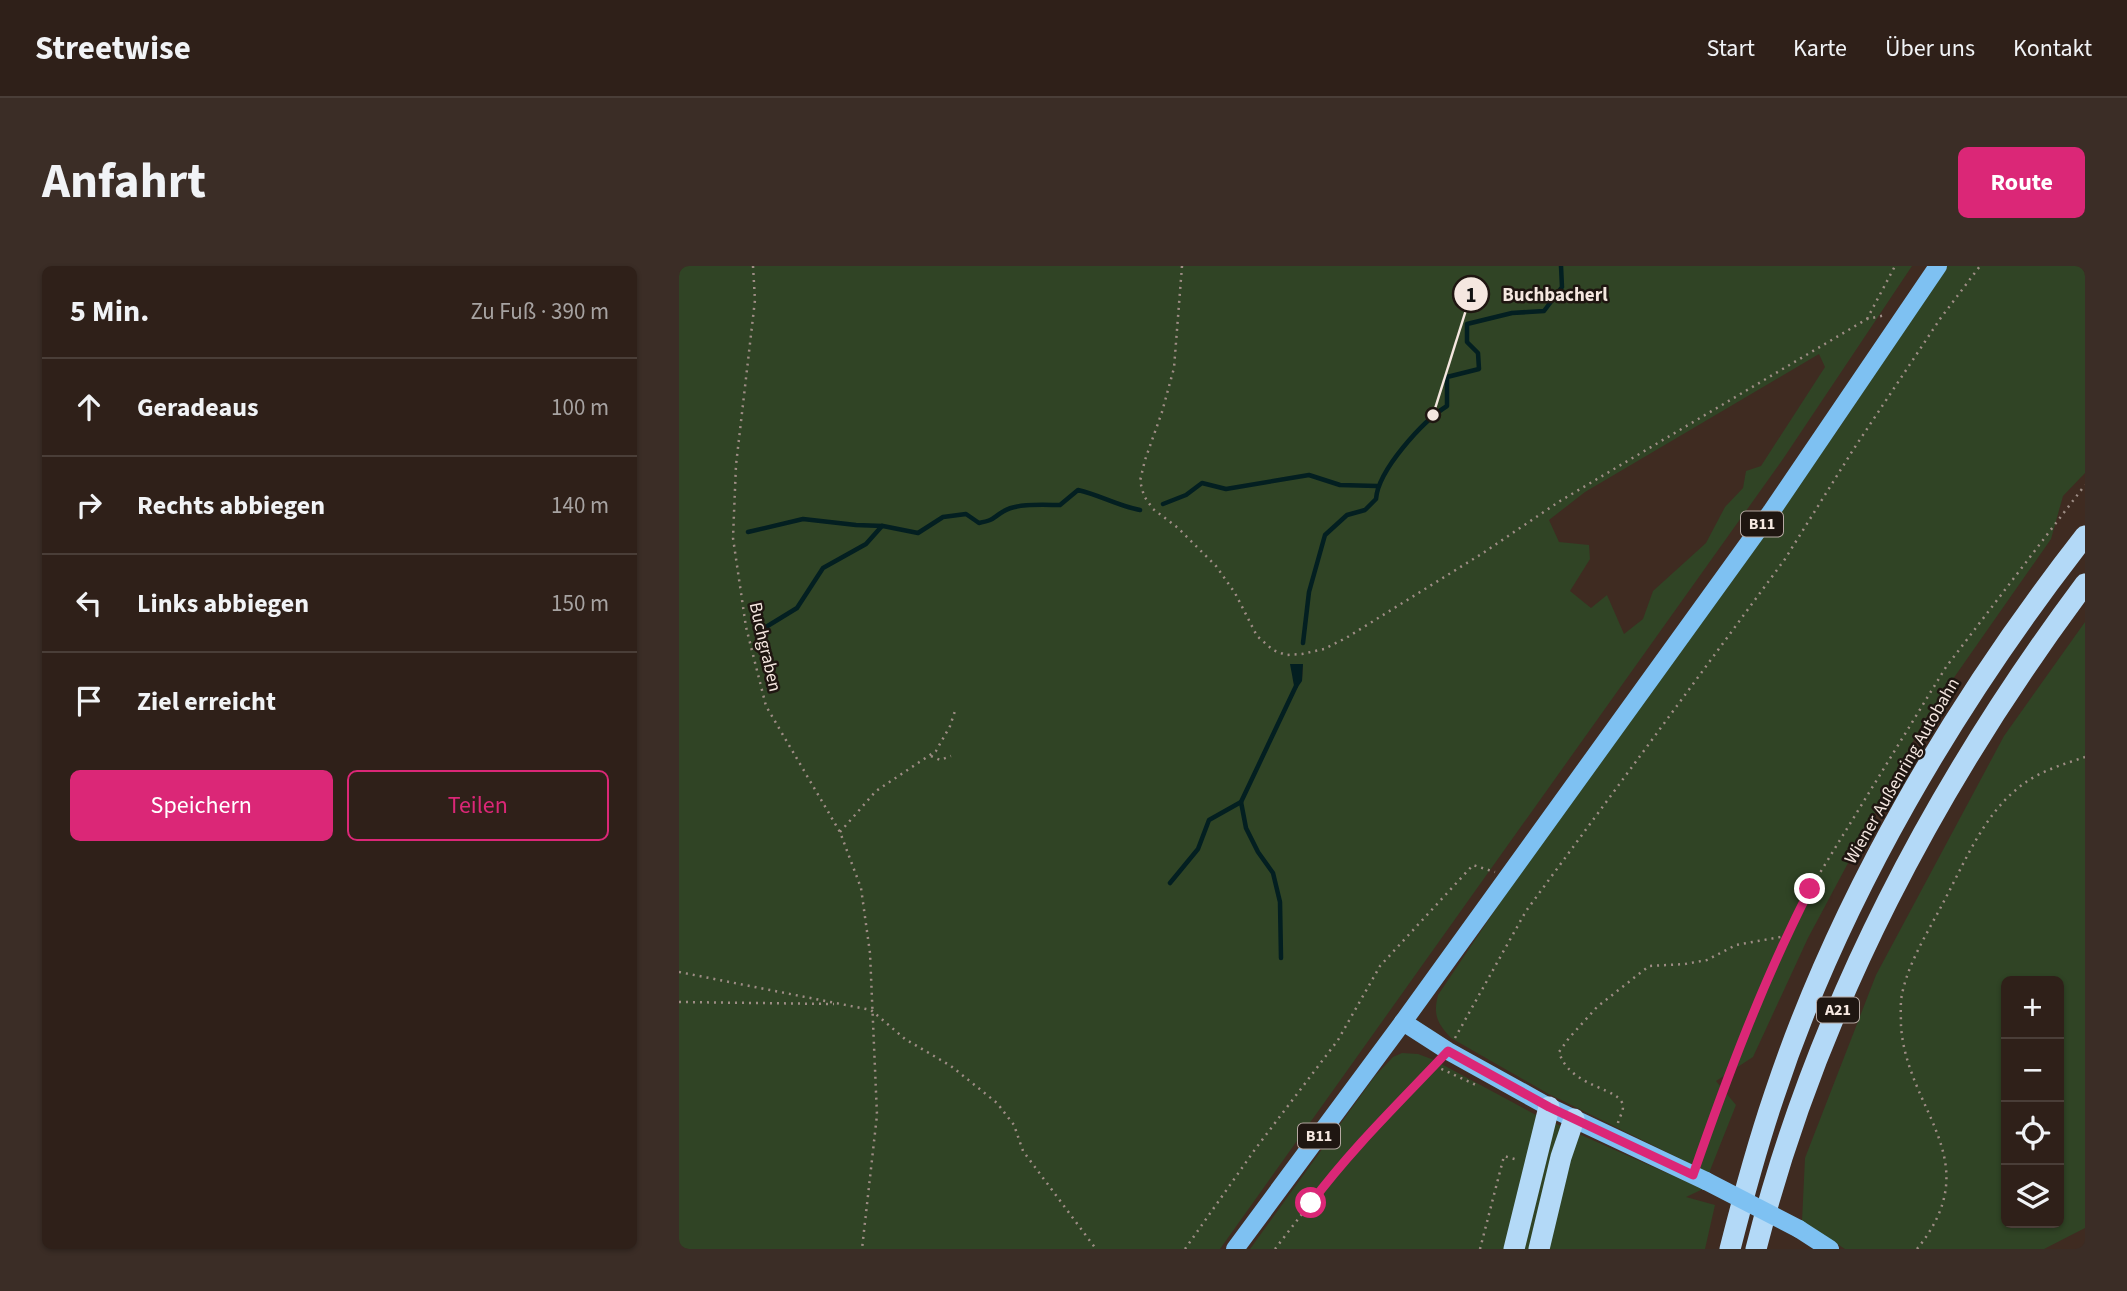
<!DOCTYPE html>
<html lang="de">
<head>
<meta charset="utf-8">
<style>
  body { margin:0; font-family:"Source Sans 3",sans-serif; background:#3b2d26; color:#f1f3f6 }
  .controls { position:absolute; right:21px; bottom:21px; display:grid; overflow:hidden; border-radius:10px; box-shadow:0 2px 5px #0004 }
  .controls button { width:63px; height:63px; display:grid; place-items:center; padding:0; border:0; border-bottom:2px solid #4a3e38; background:#2f2019; color:#f1f3f6; font:35px sans-serif }
  .stop { position:absolute; width:21px; height:21px; margin:-16px; border:5px solid #db2777; border-radius:50%; background:#fff }
  .stop.end { background:#db2777; border-color:#fff; box-shadow:0 2px 7px #0008 }
  .list { margin:0; padding:0; list-style:none }
  h2 { display:flex; justify-content:space-between; align-items:center; height:91px; margin:0; padding:0 28px; font-size:30px }
  h2 small { font-size:23px; font-weight:400; color:#a7a3a2 }
  .list li { display:grid; grid-template-columns:46px 1fr auto; gap:21px; align-items:center; box-sizing:border-box; height:98px; padding:0 28px; border-top:2px solid #4a3e38 }
  .list b { display:block; font-size:26px; white-space:nowrap }
  .list em { font-size:23px; font-style:normal; color:#a7a3a2 }
  .actions { display:flex; gap:14px; padding:21px 28px }
  .actions a { flex:1; padding:16px 0; border:2px solid #db2777; border-radius:10px; text-align:center; font-size:24px; color:#db2777 }
  .actions .main { background:#db2777; color:#fff }
  .icon { flex:none; width:38px; height:38px; fill:none; stroke:currentColor; stroke-width:2; stroke-linecap:round; stroke-linejoin:round }
  .map { position:relative; flex:none; width:1406px; height:983px; overflow:hidden; border-radius:10px }
  header { display:flex; align-items:center; gap:42px; box-sizing:border-box; height:98px; padding:0 35px; background:#2f2019; border-bottom:2px solid #4a3e38 }
  header strong { font-size:33px }
  nav { display:flex; gap:38px; margin-inline-start:auto; font-size:24px }
  .intro { display:flex; align-items:center; justify-content:space-between; box-sizing:border-box; height:168px; padding:0 42px }
  h1 { margin:0; font-size:49px }
  .button { padding:18px 32px; border-radius:10px; background:#db2777; color:#fff; font-size:24px; font-weight:700 }
  main { display:flex; gap:42px; padding:0 42px }
  aside { flex:1; background:#2f2019; border-radius:10px; box-shadow:0 2px 5px #0004 }
  .map>svg:first-child { display:block }
  .green { fill:#304425; fill-rule:evenodd }
  .water { fill:#031f21 }
  .lines { fill:none; stroke-linecap:round; stroke-linejoin:round }
  .stream { stroke:#031f21; stroke-width:4.5 }
  .path { stroke:#9e8d85; stroke-width:2.5; stroke-dasharray:2 5; stroke-linecap:butt }
  .major { stroke:#7ec1f2; stroke-width:18 }
  .highway { stroke:#b3d9f7; stroke-width:21 }
  .major-bridge { stroke:#7ec1f2; stroke-width:18 }
  .route { stroke:#db2777; stroke-width:9 }
  .labels { text-anchor:middle; dominant-baseline:central; stroke-width:5; stroke-linejoin:round; paint-order:stroke }
  .shield { fill:#1f1611; stroke:#b5a8a2; stroke-width:2 }
  .shield-label { font-size:16px; font-weight:bold; fill:#f5e7e0 }
  .street-label { font-size:18px; fill:#f5e7e0; stroke:#1f1611 }
  .leader { fill:none; stroke:#f5e7e0; stroke-width:2.5 }
  .callout-dot { fill:#f5e7e0; stroke:#1f1611; stroke-width:2.5 }
  .mark-label { font-size:21px; text-anchor:middle; font-weight:bold; fill:#111 }
  .callout-label { font-size:19px; text-anchor:middle; font-weight:bold; fill:#f5e7e0; stroke:#1f1611; stroke-width:5; stroke-linejoin:round; paint-order:stroke }
</style>
</head>
<body>
<header>
<strong>Streetwise</strong>
<nav><a>Start</a><a>Karte</a><a>Über uns</a><a>Kontakt</a></nav>
</header>
<div class="intro"><h1>Anfahrt</h1><a class="button">Route</a></div>
<main>
<aside>
<h2>5 Min.<small>Zu Fuß · 390 m</small></h2>
<ul class="list">
<li><svg class="icon" aria-label="ahead" viewBox="0 0 24 24"><path d="M12 20V5M6 11l6-6 6 6"/></svg><div><b>Geradeaus</b></div><em>100 m</em></li>
<li><svg class="icon" aria-label="right" viewBox="0 0 24 24"><path d="M7 20v-9h11M14 6l5 5-5 5"/></svg><div><b>Rechts abbiegen</b></div><em>140 m</em></li>
<li><svg class="icon" aria-label="left" viewBox="0 0 24 24"><path d="M17 20v-9H6M10 6l-5 5 5 5"/></svg><div><b>Links abbiegen</b></div><em>150 m</em></li>
<li><svg class="icon" aria-label="arrive" viewBox="0 0 24 24"><path d="M6 21V4h12l-3 4 3 4H6"/></svg><div><b>Ziel erreicht</b></div></li>
</ul>
<div class="actions"><a class="main">Speichern</a><a>Teilen</a></div>
</aside>
<div class="map">
<svg width="1406" height="983" viewBox="0 0 1406 983">
  <rect width="100%" height="100%" fill="#3f2b21"/>
  <g class="green">
    <path d="M0 0H1233L1104 193 541 983H0ZM1140 88 1146 101 1082 200 1067 205 1064 222 1046 241 1027 277 974 325 964 353 945 368 928 329 912 342 891 325 911 293 910 279 880 276 870 254 906 226ZM612 398 624 399 623 414 616 425Z"/>
    <path d="M1267 0H1406V207L1384 230 1372 273 1246 453 1129 672 1074 791 1037 815 1057 839 1030 907 868 827 772 772C758 757 754 749 759 729L837 613 1160 162Z"/>
    <path d="M1406 356V962L1365 983H1166L1123 955 1126 892 1197 709 1325 470ZM1327 715H1380V957H1327Z"/>
    <path d="M723 787 739 788 755 794 857 849 1024 923 1007 931 1036 939 1026 983H571L696 810 714 791Z"/>
  </g>
  <path class="water" d="M611 398H624L623 415 616 425Z"/>
  <g class="lines">
    <g class="stream">
      <path d="M484 238 507 229 523 217 547 223 630 209 661 219 698 220"/>
      <path d="M69 266 124 253 177 259 204 260 239 267 264 251 287 248 300 257C316 254 313 252 325 245 338 237 366 239 381 239L399 224C421 229 439 240 461 244"/>
      <path d="M82 364 118 342 144 302 187 278 203 260"/>
      <path d="M624 377 630 326 646 269 668 249 686 244 697 233C699 204 744 155 768 140V111L800 103 799 87 788 76V58L833 47 865 45 883 21 882 0"/>
      <path d="M562 536 567 562 579 586 594 607 601 636 602 692"/>
      <path d="M491 617 519 583 530 554 562 536 617 420"/>
    </g>
    <g class="path">
      <path d="M74 0 76 34 57 199 54 272 67 361 87 440 161 566 182 622 191 687 198 849 183 983"/>
      <path d="M503 0 495 102 483 146 466 194 461 215 465 230 474 243 499 262 537 300 556 327 578 370 594 384 607 389 623 388 645 383 667 372 804 287 881 235 1188 53 1207 49"/>
      <path d="M1188 53 1216 0"/>
      <path d="M252 490 261 494 272 490"/>
      <path d="M161 566 197 525 257 485 271 460 276 445"/>
      <path d="M0 706 192 744 226 773 272 800 318 837 335 859 344 885 417 983"/>
      <path d="M0 736 155 738"/>
      <path d="M776 772 847 645 1106 293 1174 184 1261 53 1301 0"/>
      <path d="M756 800 797 819"/>
      <path d="M939 857C940 852 944 846 944 841 944 821 891 823 880 786L890 772 918 741 970 700 1006 698 1028 694 1057 679 1107 670"/>
      <path d="M1018 895 1049 809 1107 670 1131 623 1267 401 1406 219"/>
      <path d="M506 983 577 882 659 774 701 700 794 599 816 606"/>
      <path d="M596 983 656 905 707 848 758 797"/>
      <path d="M801 983 825 890 839 894"/>
      <path d="M1238 983C1310 894 1228 846 1222 760 1222 750 1221 738 1223 728 1230 695 1249 666 1264 637 1286 596 1305 547 1343 519 1361 505 1385 498 1406 491"/>
    </g>
    <g class="major">
      <path d="M724 756 769 785 870 841 1027 915"/>
      <path d="M1120 963 1151 983"/>
      <path d="M556 983 724 756 1092 246 1259 0"/>
    </g>
    <g class="highway">
      <path d="M835 983 870 841"/>
      <path d="M860 983 882 891 895 853"/>
      <path d="M1051 983C1064 932 1078 880 1095 830 1161 630 1277 435 1406 270"/>
      <path d="M1077 983C1138 742 1258 516 1406 318"/>
    </g>
    <path class="major-bridge" d="M1027 915 1120 963"/>
  </g>
  <g class="lines">
    <path class="route" d="M632 937C673 882 722 835 769 785L870 841 1014 909C1048 811 1084 715 1131 623"/>
  </g>
  <g class="labels">
    <g class="shield">
      <rect x="1062" y="245.5" width="42" height="25" rx="5"/>
      <rect x="1138" y="731.5" width="42" height="25" rx="5"/>
      <rect x="619" y="857.5" width="42" height="25" rx="5"/>
    </g>
    <g class="shield-label">
      <text x="1083" y="258">B11</text>
      <text x="1159" y="744">A21</text>
      <text x="640" y="870">B11</text>
    </g>
    <g class="street-label">
      <text transform="translate(86 381) rotate(77)">Buchgraben</text>
      <text transform="translate(1223 505) rotate(-60)">Wiener Außenring Autobahn</text>
    </g>
  </g>
  <path class="leader" d="M754 149L792 28"/>
  <g class="callout-dot">
    <circle cx="754" cy="149" r="7"/>
    <circle cx="792" cy="28" r="18"/>
  </g>
  <g class="mark-label">
    <text x="792" y="36">1</text>
  </g>
  <g class="callout-label">
    <text x="876" y="35">Buchbacherl</text>
  </g>
</svg>
<div class="controls">
<button>+</button>
<button>−</button>
<button><svg class="icon" aria-label="locate" viewBox="0 0 24 24"><circle cx="12" cy="12" r="6"/><path d="M12 2v4M12 18v4M2 12h4M18 12h4"/></svg></button>
<button><svg class="icon" aria-label="layers" viewBox="0 0 24 24"><path d="M12 4l9 5-9 5-9-5zM3 14l9 5 9-5"/></svg></button>
</div>
<div class="stop" style="left:632px;top:937px"></div>
<div class="stop end" style="left:1131px;top:623px"></div>
</div>
</main>
</body>
</html>
